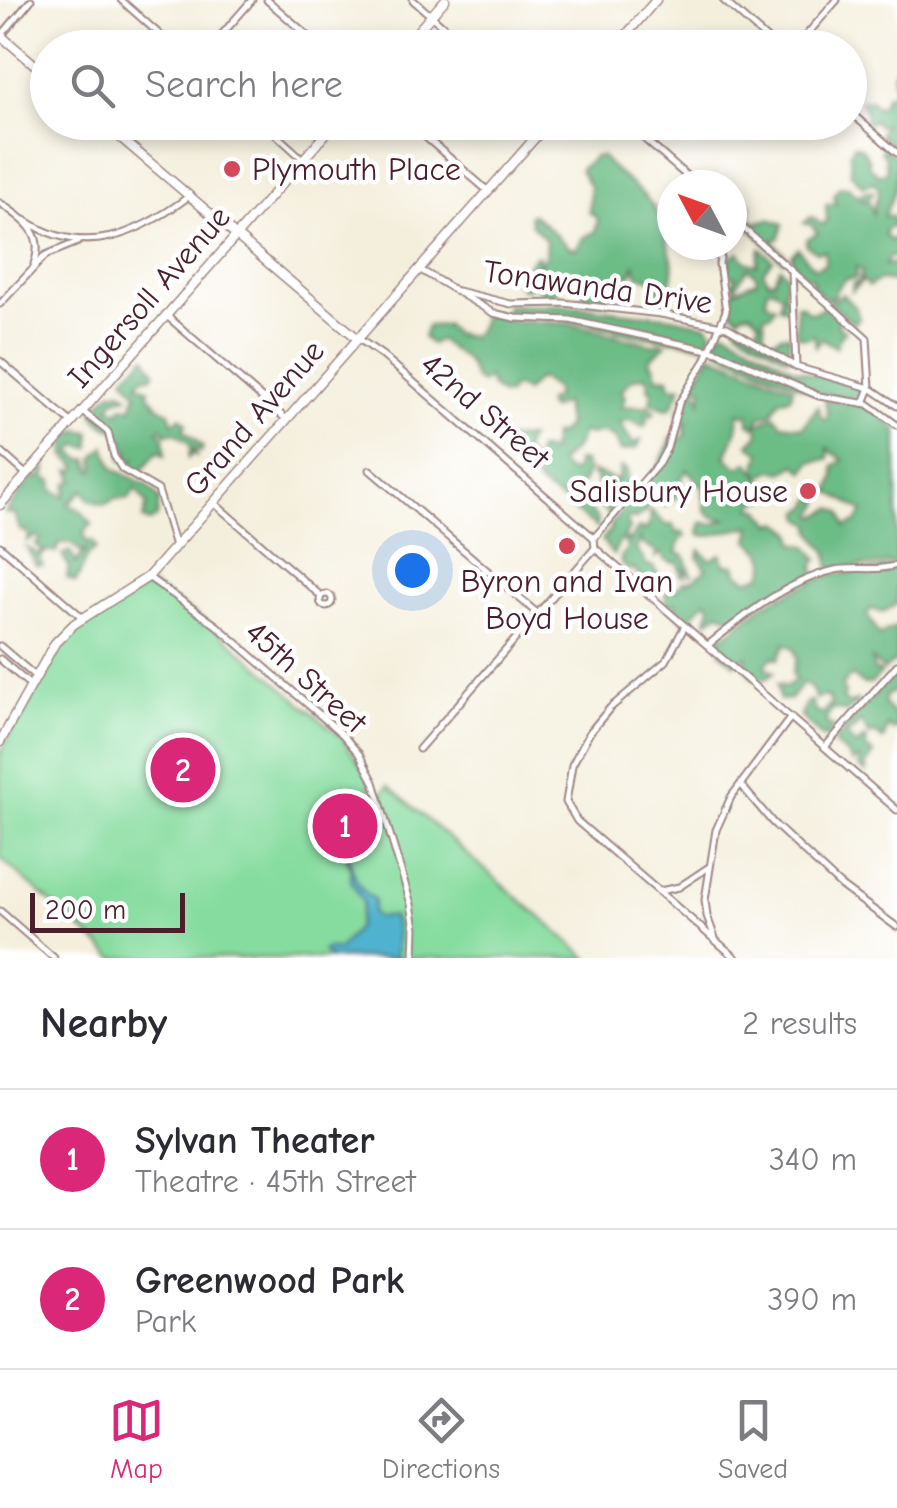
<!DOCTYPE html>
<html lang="en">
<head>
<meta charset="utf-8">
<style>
  body { margin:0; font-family:"Comic Neue",sans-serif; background:#f2f2f3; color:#2b2b33 }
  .compass { position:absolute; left:657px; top:170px; width:90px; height:90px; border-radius:50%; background:#fff; box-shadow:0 5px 15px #0003; rotate:311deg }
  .scale { position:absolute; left:30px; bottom:25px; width:155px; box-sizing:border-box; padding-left:10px; border:5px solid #4a1f2b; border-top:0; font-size:28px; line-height:35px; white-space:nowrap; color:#4a1f2b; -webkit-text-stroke:8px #fff; paint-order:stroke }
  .you { position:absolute; left:412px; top:570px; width:35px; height:35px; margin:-25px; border:8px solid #fff; border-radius:50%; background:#1a73e8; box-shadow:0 0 0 15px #1a73e833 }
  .badge { display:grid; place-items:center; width:65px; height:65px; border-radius:50%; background:#db2777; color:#fff; font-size:32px; font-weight:700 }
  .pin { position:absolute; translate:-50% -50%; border:5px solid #fff; box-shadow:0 2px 10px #0006 }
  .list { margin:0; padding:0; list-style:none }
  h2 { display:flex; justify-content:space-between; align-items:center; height:130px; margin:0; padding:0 40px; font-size:42px }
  h2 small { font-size:32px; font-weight:400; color:#7c7c81 }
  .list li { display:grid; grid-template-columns:65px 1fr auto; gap:30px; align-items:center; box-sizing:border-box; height:140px; padding:0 40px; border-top:2px solid #e1e1e2 }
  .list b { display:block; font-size:38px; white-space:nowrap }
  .list p { margin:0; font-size:32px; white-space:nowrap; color:#7c7c81 }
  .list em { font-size:32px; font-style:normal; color:#7c7c81 }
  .icon { flex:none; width:55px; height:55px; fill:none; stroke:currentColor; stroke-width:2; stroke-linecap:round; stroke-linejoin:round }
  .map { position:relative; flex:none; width:897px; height:958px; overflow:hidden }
  .search { position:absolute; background:#fff; box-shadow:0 5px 15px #0003; left:30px; right:30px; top:30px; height:110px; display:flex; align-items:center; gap:25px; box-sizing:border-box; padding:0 35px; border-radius:55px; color:#7c7c81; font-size:38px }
  .sheet { height:410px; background:#fff }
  nav { display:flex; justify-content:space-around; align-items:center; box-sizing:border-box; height:140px; border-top:2px solid #e1e1e2; background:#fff; font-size:28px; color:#7c7c81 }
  nav a { display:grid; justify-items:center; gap:5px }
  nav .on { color:#db2777 }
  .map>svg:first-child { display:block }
  .green { fill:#86dc9f; stroke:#687e65; stroke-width:2.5 }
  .forest { fill:#6cbc86; stroke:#5b6e58; stroke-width:2.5 }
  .water { fill:#50b2cf; stroke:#4d687d; stroke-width:2.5 }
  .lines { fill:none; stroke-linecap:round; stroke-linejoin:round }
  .street-casing { stroke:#9f8784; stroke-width:9 }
  .secondary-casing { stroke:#9f8784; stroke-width:11 }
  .highway-casing { stroke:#9f8784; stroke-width:15 }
  .street { stroke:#fff; stroke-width:5 }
  .secondary { stroke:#fff; stroke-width:8 }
  .highway { stroke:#fff; stroke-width:11 }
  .poi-dot { fill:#d1495b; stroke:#fff; stroke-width:4 }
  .labels { text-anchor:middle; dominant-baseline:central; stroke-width:9; stroke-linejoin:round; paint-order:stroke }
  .poi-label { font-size:32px; fill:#4a1f2b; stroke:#fff; text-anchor:start }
  .street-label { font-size:32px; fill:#4a1f2b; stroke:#fff }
</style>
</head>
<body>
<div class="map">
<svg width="897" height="958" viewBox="0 0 897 958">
  <rect width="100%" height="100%" fill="#fff"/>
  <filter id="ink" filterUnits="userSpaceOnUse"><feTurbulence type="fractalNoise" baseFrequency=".01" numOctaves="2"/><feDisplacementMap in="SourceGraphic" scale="20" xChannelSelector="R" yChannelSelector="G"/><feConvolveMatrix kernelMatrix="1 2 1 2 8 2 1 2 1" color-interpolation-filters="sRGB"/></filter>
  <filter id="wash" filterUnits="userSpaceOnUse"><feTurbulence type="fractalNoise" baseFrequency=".0048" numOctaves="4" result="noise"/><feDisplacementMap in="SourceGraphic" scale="40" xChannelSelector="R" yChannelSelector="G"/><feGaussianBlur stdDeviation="2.25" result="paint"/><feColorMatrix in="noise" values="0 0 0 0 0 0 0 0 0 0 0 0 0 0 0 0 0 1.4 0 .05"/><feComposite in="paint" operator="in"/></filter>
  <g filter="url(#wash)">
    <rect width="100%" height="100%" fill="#f4efdd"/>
    <path class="green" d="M149 585 211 625 342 738 367 774 375 801 388 786 588 958H114L0 858V754L50 660 61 643 81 626Z"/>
    <g class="forest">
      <path d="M897 68V146L895 148 879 134 884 125 878 126 873 120 868 124 865 121 866 112 861 101 871 100 875 107 882 105 885 96 895 92 893 72Z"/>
      <path d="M854 145 862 148 869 161 868 166 879 175 887 172 885 156 881 151 883 146 897 158C897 184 895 193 884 216L892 217 894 222 893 227 886 229 885 236 890 241 897 236V257H889L885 265 897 263V282L879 280 869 286 863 280 852 291 853 283 859 282 862 271 856 267V278L845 279 835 291 836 295 830 297 836 300 842 294 856 309 859 318 854 324 810 284 813 281 809 276 801 277 796 272 791 255 798 248 814 268 825 264V251L816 252 806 245 807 239 818 233 812 225 804 223 811 217 823 225 827 220 826 204H836L834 194 840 187H848L858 196 866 191 873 192 869 199 860 200 870 203 873 213 879 190 875 182 863 186 851 174 850 153Z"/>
      <path d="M601 156C617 177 650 193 658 216L672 215V233L666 239C674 263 678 275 664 297H661C657 283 653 276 638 276L635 265 631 275 622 277 608 303 585 301 581 284 576 279 563 283 553 297 543 294 535 284 523 290 511 275 521 272 535 256H539V265L545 256 546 239 532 225 529 215 533 214 571 249 577 248 583 238 596 231 598 218 589 212 590 187 580 169 594 157Z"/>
      <path d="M741 193 751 204 750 215 754 223 769 219 783 224 779 238 772 241 785 254 786 259 783 261C763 243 748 225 732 211V201L736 204Z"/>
      <path d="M760 248 773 260 763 271 768 281H773L780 267 787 275 784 292 789 299V309L779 307 782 295 773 288 767 289 766 301 775 306 771 314 764 315 765 338 771 342 781 335H790L788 358 738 329 736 323 754 332 760 321 751 312 743 313 739 317 730 308 733 291 756 281 757 276 748 268 735 287 732 283 736 276 728 274 726 264 730 265 729 258 739 252 746 261 757 265Z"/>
      <path d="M506 305H563L673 317 708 325 713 332 704 345 634 334 566 318 506 315Z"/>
      <path d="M796 305H803L805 310 812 313 827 306 839 316 838 326 845 331 840 336 836 347 822 339 816 346 814 334 807 338 797 336Z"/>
      <path d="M482 313 515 321 571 324 655 345 660 342 666 345 651 358 650 363 654 365 658 378 669 377 671 387 682 386 672 407 667 409 650 403 652 392 648 388 649 381 645 376 632 379 621 391 625 396 622 407 647 406 655 411 652 416 645 415 648 421 643 427 630 420 619 422 633 444 641 440 638 448 621 451 614 438 602 432 589 435 583 432 574 450 559 462 565 470 573 472 577 469 576 461 584 462 587 473 576 495 586 505 600 490 591 471 617 481 621 467 627 470V481L634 486 609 515 595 503 589 510 598 520 597 528 572 509 571 502C557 501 534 482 527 469 524 470 509 458 504 454L505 450 498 449 501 439 529 438 524 450 533 465 538 450 550 452 553 435 561 433 567 425 564 403 551 409 547 406V401L555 398V389L539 378 525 392 514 386 507 395H502L491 386 488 378 481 383 475 379C462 346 461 361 439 340L431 344 423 337 427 326 446 325 453 334 473 336 481 324Z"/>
      <path d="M726 330 794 369 860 387 863 391 861 398 818 394 719 350 716 341 720 332Z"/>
      <path d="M711 354 793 387 791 396 779 401 772 413 761 416 754 427 749 423V415L739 413C739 431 732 441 726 457L739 467 748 462 765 483 769 499 757 501 752 508 760 509 772 524 780 522 793 532 795 543 808 546 818 559 814 564 815 575 763 599 734 620 719 612 707 621 711 606 705 601 693 614 695 622 681 618 675 611V603L667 605 665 598 667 589H677L683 582C694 581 700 577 706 568L698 557 700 550 710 560 721 554 725 565H735L737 572 748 580 762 575C773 557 760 550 749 540L752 526 707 536 699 534 702 522 712 525 726 519 713 517 705 510 703 487 687 470 681 479 682 492 666 505 648 499 646 511 635 519 629 517 627 523 630 528 624 537 629 541 639 528 644 531 650 524 651 510 666 525H673L677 534 682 532 686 536 680 540 677 553 685 556 692 576 684 568 685 576 681 575 677 561 673 563 664 559 661 553 655 558 656 552 641 543 640 538 636 550 644 559 643 564 652 566 663 581 654 588 651 580H640L635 569 628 570 621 563V557L627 550 626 543 620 540 613 555 602 540 611 529V524L656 471 672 437 678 440 686 435 684 428 687 423H683L678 412 690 389 697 391 701 401 703 388 693 385Z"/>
      <path d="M146 356 155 372 151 377 144 376 138 383 149 389 148 393 159 407 169 412 173 423 180 417 187 423 183 429 203 447 201 452 195 449 196 456 193 453 188 459 191 448 188 442 174 432 167 434 161 427 158 431 164 436 165 456 158 451 140 473 128 467 135 459 122 461 121 456 129 454 116 428C108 431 95 419 93 411L111 392 120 390 128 396 115 399 110 407 118 412 124 406 131 408 137 393 124 377Z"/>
      <path d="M825 400 867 406 897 429V563L830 569 828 553 812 531V524L802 518 801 511 809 507 813 498H817L821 503 814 515 817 517 833 508 842 513 846 527 857 522 863 511 830 492 835 475 834 467 843 460 828 449 829 459 811 462 805 472 796 464 784 472 772 470 762 476 756 470 761 453 749 444 759 434 757 425 774 415 782 424 803 427 818 406 822 419 826 420 828 415Z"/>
      <path d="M77 430 91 432 90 448 78 445 72 452 83 460 88 459 92 471 95 469 94 457 105 446 114 469 147 485 159 499 157 518 149 522 143 519 147 504 135 488 129 499H115L104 505 90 500 83 490 68 504 80 510 92 524 84 532 86 541 93 542 96 549 88 555 76 582 67 578 69 566 62 555 70 551 76 563 87 548 80 552 72 543H59L56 552 46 551 40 558 43 565 36 566 27 548 40 555 43 551 36 545 41 538 37 536 28 541 29 533 20 530 15 514 5 513 33 477 40 478 41 471 46 467V480H52L53 490 65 497 67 484 74 480 70 470 75 471 78 467 66 456 65 444Z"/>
      <path d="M897 567V604L883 612 871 609 867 614 879 635 897 626V660L883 670 872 659 874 670 881 673 871 684H863L853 677 848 678 842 687 845 693 843 700 848 704 859 700 848 712 832 709 826 720 827 725 834 727 827 737H822L801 717 805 704 811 700 815 712 822 714 831 703 829 698 824 696 816 699 811 688 803 683 790 699 780 700 777 684 787 687 796 679 792 674 797 659 794 648 785 644 778 659 773 657 766 663 767 668 774 672 766 679 753 678 746 667 747 656 735 664 721 652 718 640 766 603 827 575Z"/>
      <path d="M893 674 897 676V690L886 695 884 704 897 717V729L892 730 888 726 883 740 876 733 869 735 861 722 846 736 856 746 864 738 867 740 865 748 874 754 866 765V773L859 767 860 759 852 763 849 756 835 745 836 739Z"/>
    </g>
    <path class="water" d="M346 850C354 868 354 889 374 899L372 914 378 917 392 916 397 931 395 958H330L323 951 326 948 338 950 357 928 363 903 351 881V870L343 851Z"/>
  </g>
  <g filter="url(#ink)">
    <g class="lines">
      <defs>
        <g id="street">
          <path d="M121 0 175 48"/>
          <path d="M267 0 322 48"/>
          <path d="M413 0 468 48"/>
          <path d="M723 0 777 48"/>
          <path d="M1 36 31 0"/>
          <path d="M210 48 252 0"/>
          <path d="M795 48 837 0"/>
          <path d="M850 112 897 153"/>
          <path d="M262 122 304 160"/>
          <path d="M408 122 488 191"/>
          <path d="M625 122 697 185"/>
          <path d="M126 143 144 122"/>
          <path d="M0 203C23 219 46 233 34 264"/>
          <path d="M732 218 867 338 870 388 864 403"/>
          <path d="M25 220C84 259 137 235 188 197"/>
          <path d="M419 269 493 313 515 318 570 320 718 352 819 396 868 404 897 425"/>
          <path d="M792 272 796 367"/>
          <path d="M458 291 511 304 563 303 661 314 727 327 796 367 870 388 897 406"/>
          <path d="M0 304 46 255 78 242"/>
          <path d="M167 316 286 419"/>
          <path d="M359 339 382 355 594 538 595 548 897 810"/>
          <path d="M0 361 72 423"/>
          <path d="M82 411 108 432 114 456 122 469 158 490 175 546"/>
          <path d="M0 451 27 475"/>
          <path d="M370 470 538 614"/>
          <path d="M214 503 321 596"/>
          <path d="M594 538 659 463 667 448 679 403 705 361 726 311 719 264 722 245"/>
          <path d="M0 546 83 618"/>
          <path d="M148 577 216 625 342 734 359 754 374 782 411 904 415 928 414 958"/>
          <circle cx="326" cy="600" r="6"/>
          <path d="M685 626 666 661 610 708 590 732 572 765 566 802 577 821 736 958"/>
          <path d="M708 645C745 615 787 581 835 570 856 566 877 572 897 565"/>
          <path d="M0 646 35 676"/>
          <path d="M0 659 30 685"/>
          <path d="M825 747 897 665"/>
          <path d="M419 749 595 548"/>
          <path d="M741 785 773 823 841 886 897 927"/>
          <path d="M660 891 679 887 709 867"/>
          <path d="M0 911 54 958"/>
          <path d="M715 938 707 916 705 900 716 830 731 797 791 717"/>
        </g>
        <g id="secondary">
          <path d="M0 35 48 76"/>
          <path d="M403 48 445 0"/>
          <path d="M615 48 656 0"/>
          <path d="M102 122 357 338"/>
          <path d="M0 505 336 122"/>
          <path d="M0 742 55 643 74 624 148 577 549 122"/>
        </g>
        <path id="highway" d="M0 37 1 36"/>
      </defs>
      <use href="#street" class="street-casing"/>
      <use href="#secondary" class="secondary-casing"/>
      <use href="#highway" class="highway-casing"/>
      <use href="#street" class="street"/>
      <use href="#secondary" class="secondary"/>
      <use href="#highway" class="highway"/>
    </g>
  </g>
  <g class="poi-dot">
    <circle cx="232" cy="169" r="10"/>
    <circle cx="808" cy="491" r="10"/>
    <circle cx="567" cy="546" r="10"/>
  </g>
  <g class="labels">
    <g class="poi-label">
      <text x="252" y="169">Plymouth Place</text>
      <text x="788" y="491" text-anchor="end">Salisbury House</text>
      <text x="567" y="581" text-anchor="middle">Byron and Ivan<tspan x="567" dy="37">Boyd House</tspan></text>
    </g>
    <g class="street-label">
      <text transform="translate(598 287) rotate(8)">Tonawanda Drive</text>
      <text transform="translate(149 297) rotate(-49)">Ingersoll Avenue</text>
      <text transform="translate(485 411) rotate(41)">42nd Street</text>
      <text transform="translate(254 418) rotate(-49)">Grand Avenue</text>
      <text transform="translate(306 677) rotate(42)">45th Street</text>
    </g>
  </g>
</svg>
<svg class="compass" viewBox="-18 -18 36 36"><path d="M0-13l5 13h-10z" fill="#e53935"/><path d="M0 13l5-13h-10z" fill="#7c7c81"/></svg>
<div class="scale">200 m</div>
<div class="you"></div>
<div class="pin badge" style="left:345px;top:826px">1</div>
<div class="pin badge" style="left:183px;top:770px">2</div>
<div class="search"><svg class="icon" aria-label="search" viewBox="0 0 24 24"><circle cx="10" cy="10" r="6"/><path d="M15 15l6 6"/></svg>Search here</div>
</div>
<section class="sheet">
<h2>Nearby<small>2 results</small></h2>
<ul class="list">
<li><span class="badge">1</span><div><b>Sylvan Theater</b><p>Theatre · 45th Street</p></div><em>340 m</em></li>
<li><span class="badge">2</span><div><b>Greenwood Park</b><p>Park</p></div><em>390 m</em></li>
</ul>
</section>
<nav>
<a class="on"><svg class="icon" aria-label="map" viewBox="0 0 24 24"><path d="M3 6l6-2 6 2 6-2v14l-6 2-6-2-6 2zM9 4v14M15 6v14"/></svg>Map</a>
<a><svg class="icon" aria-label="directions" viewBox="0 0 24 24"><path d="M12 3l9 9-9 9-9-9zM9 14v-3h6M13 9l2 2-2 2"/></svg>Directions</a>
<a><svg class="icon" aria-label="saved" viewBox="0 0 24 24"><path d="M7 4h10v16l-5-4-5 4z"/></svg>Saved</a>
</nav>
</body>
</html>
